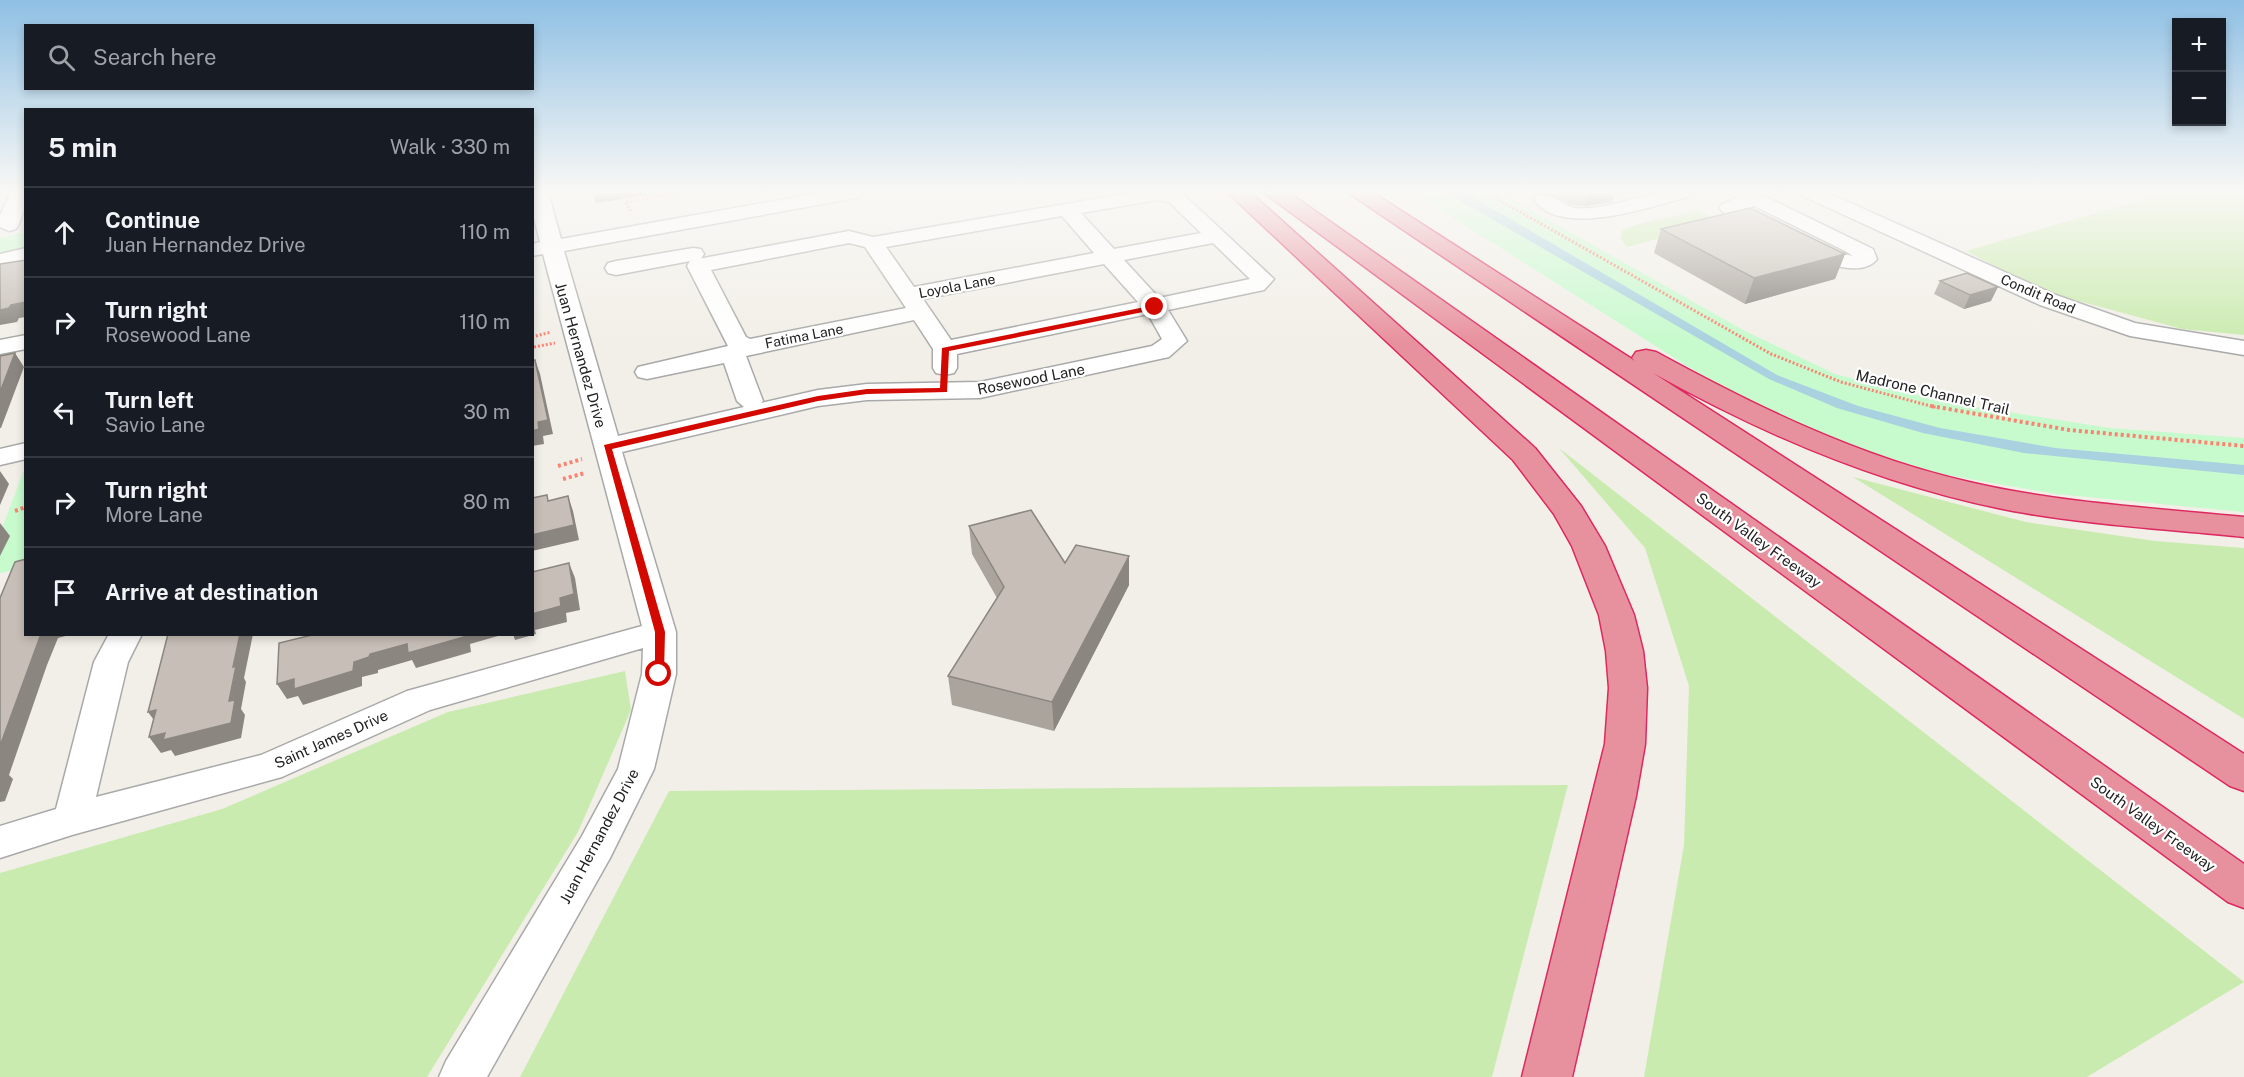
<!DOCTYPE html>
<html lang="en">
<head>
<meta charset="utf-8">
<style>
  body { margin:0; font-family:"Public Sans",sans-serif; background:#20242c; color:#f1f3f6 }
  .controls { position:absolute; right:18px; top:18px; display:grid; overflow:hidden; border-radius:0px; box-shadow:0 3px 9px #0003 }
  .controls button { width:54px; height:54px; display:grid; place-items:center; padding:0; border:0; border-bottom:2px solid #363941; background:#171b24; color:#f1f3f6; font:30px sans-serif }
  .stop { position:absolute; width:18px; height:18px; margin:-14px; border:4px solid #d30900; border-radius:50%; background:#fff }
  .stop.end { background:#d30900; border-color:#fff; box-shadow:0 2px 6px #0008 }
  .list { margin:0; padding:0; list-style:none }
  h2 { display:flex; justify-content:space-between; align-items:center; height:78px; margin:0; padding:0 24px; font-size:26px }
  h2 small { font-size:20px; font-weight:400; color:#9ea1a6 }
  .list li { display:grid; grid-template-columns:39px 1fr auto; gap:18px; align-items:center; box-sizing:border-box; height:90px; padding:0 24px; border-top:2px solid #363941 }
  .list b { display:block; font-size:22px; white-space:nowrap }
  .list p { margin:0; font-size:20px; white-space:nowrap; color:#9ea1a6 }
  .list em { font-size:20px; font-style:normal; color:#9ea1a6 }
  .icon { flex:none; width:33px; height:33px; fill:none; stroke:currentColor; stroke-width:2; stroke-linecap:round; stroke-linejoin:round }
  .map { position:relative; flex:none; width:2244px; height:1077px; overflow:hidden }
  .search { position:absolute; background:#171b24; box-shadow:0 3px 9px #0003; left:24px; top:24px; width:510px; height:66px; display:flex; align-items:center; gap:15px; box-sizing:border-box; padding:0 21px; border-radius:0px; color:#9ea1a6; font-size:22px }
  .panel { position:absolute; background:#171b24; box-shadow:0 3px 9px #0003; left:24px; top:108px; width:510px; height:528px; border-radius:0px }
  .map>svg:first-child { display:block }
  .grass { fill:#caebaf }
  .park { fill:#c7facd }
  .water { fill:#a9d1df }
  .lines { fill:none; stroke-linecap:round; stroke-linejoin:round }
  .minor-casing { stroke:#a9a9a9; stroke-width:3 }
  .highway-casing { stroke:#dd295f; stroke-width:3 }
  .path-far1 { stroke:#fa8471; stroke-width:3; stroke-dasharray:2 2; stroke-linecap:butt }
  .path { stroke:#fa8471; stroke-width:4; stroke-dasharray:3 3; stroke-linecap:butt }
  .minor { fill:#fff; fill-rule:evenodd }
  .highway { fill:#e8919e; fill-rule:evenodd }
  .wall { fill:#aba49d }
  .shaded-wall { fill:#8b8680 }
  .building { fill:#c7bfb7; stroke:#8b8680; stroke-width:1.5 }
  .route { fill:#d30900 }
  .labels { text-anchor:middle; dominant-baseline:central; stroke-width:4.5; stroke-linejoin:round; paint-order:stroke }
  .far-street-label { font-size:14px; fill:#222; stroke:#fff }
  .street-label { font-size:15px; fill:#222; stroke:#fff }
</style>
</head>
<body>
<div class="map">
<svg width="2244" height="1077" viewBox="0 0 2244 1077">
  <rect width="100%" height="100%" fill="#f2efe8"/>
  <g class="grass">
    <path d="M2169 192H2244V335L2182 329 2042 291 1966 251Z"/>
    <path d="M1698 209 1722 222 1627 247 1621 239 1622 231C1646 218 1673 220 1698 209Z"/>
    <path d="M1559 448 2244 982 2087 1077H1644L1684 845 1689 686 1645 548Z"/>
    <path d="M1853 477 2026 522 2155 541 2244 548V719Z"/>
    <path d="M625 671 631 710 578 832 427 1077H0V873L222 809 448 712Z"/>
    <path d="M1568 785 1492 1077H520L669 791Z"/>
  </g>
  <g class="park">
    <path d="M1412 192H1499L1745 331 1835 374 1946 402 2110 428 2244 438V512L2056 494 1941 474 1829 439 1733 395Z"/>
    <path d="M25 232V247L0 253V238Z"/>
    <path d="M25 467V568L0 573V534Z"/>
  </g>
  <path class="water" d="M1445 192H1464L1777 375 1858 406 1940 428 2055 448 2244 465V475L2024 453 1923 433 1837 408 1769 379Z"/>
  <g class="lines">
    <defs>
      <g id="minor">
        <path d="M11 192H26C26 203 22 220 16 229L9 231 0 227V215Z"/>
        <path d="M532 192H548L561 239 825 192H866L856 198 564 251 618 436 744 407 737 401 724 363 647 379 638 377 635 372 638 367 728 346 687 266 690 261 698 259 849 231 873 237 1136 192 1182 193 1274 279 1264 290 1168 310 1187 341 1169 357 980 398 867 400 818 406 622 452 676 632V674L654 769 610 858 487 1077H439L446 1061 582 836 618 769 642 674 643 648 430 710 282 777 72 835 0 858V826L56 809 94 662 109 634H142L128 662 96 797 261 755 407 691 642 626 543 254 532 256V244L540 242 532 210ZM1157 200 1169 202 1201 233 1114 249 1081 213ZM1062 216 1094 253 914 287 886 247ZM849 243 865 247 906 308 750 339 746 337 711 270ZM1213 243 1250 279 1159 298 1124 260ZM1104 264 1138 302 951 340 923 299ZM1148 314 1162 339 1152 346 980 382 867 384 818 390 761 403 763 401 746 356 914 320 933 349V368L936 373 945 375 954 373 957 368V354Z"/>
        <path d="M1660 192H1694L1691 196C1653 206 1561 239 1534 200L1537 196C1553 192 1562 206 1576 208 1598 211 1637 197 1660 192Z"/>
        <path d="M1729 192H1755L1762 195 1873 249 1877 259C1854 291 1756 231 1729 218L1719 208 1722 204 1737 198ZM1754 206 1845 251 1853 256 1832 251 1743 210Z"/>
        <path d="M1800 192H1826L2056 295 2135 323 2244 341V355L2130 336 2040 305 1803 196Z"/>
        <path d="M26 248V261L0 266V254Z"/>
        <path d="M693 248 701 249 704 254 701 259 616 275 608 273 605 268 608 263 616 261Z"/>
        <path d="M26 335V349L0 354V340Z"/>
        <path d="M26 443V459L0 465V449Z"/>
      </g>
      <g id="highway">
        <path d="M1227 192H1250L1535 448 1581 506 1605 546 1634 615 1643 651 1647 688 1645 744 1636 796 1572 1077H1522L1605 744 1609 688 1606 651 1599 615 1572 546 1554 514 1513 460Z"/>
        <path d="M1263 192H1288L2244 864V908L2228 902Z"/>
        <path d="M1347 192H1372L1635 361 1632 358 1636 352 1646 350 1656 352C1755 406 1858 457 1969 482 2059 503 2152 508 2244 517V537C2167 529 2089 525 2013 511 1886 487 1766 436 1653 373L2244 754V791L2230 786Z"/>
      </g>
    </defs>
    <use href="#minor" class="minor-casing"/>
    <use href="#highway" class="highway-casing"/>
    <g class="path-far1">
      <path d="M1485 192 1771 354 1841 382 1938 408"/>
      <path d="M631 211 625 202 686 192"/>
      <path d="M532 337 551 332"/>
      <path d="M534 347 555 343"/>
    </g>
    <g class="path">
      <path d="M1931 406 2069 430 2244 446"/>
      <path d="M558 466 582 459"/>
      <path d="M563 479 585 473"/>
      <path d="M15 511 26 507"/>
    </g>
    <use href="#minor" class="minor"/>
    <use href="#highway" class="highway"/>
  </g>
  <g class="wall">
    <path d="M1545 192H1628L1614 195 1612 202 1585 206 1572 205 1545 193Z"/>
    <path d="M1661 229 1845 254 1835 279 1745 304 1654 253Z"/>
    <path d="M1940 281 1991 301 1964 309 1934 294Z"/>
    <path d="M969 526 1065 563 1129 556V585L1054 731 952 705 948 676 997 598 972 554Z"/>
  </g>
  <g class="shaded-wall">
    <path d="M592 192H667L596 203Z"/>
    <path d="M1589 192H1628L1614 195 1612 202 1585 206Z"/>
    <path d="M1845 254 1835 279 1745 304 1754 278Z"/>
    <path d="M1998 287 1991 301 1964 309 1970 295Z"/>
    <path d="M26 302V317L19 318 17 322 0 325V310L11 305Z"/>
    <path d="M15 353 24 367 1 428H0V392Z"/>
    <path d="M535 360 540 374 553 434 543 436 544 444 532 446V431L538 422Z"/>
    <path d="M0 471 9 484 0 505Z"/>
    <path d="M568 496 573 511 579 540 532 551V535Z"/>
    <path d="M0 523 10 536 0 556Z"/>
    <path d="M1129 556V585L1054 731 1052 702Z"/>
    <path d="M569 563 575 578 580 610 566 613 567 622 535 630 536 634 515 640 513 634H532V614L560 598Z"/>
    <path d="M41 634H73L58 638 47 665 9 775 13 779 5 801 0 802V746Z"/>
    <path d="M240 634H253L244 678 246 682 241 709 245 715 241 738 175 756 171 750 161 753 149 737 229 701 233 667Z"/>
    <path d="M464 634H505L470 644 471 652 416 668 412 660 378 670V673L362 677V686L303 705 298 696 287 699 277 684 354 662 370 654 407 644Z"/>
    <path d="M156 710 159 727 148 712Z"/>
  </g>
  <g class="building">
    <path d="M1750 208 1845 254 1754 278 1661 229Z"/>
    <path d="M26 260V302L11 305 9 308 0 310V264Z"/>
    <path d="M1967 273 1998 287 1970 295 1940 281Z"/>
    <path d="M15 353 0 392V356Z"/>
    <path d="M532 360H535L548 420 538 422 539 429 532 431Z"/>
    <path d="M547 495 548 501 568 496 574 525 532 535V498Z"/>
    <path d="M1031 510 1065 563 1076 545 1129 556 1052 702 948 676 1004 587 969 526Z"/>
    <path d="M26 559V634H41L0 746V598L15 562Z"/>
    <path d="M569 563 574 594 560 598 561 606 532 614V572Z"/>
    <path d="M168 634H240L233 667 236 666 229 701 235 700 231 723 163 740 165 733 149 737 156 710 148 712Z"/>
    <path d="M316 634H464V637L408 653 407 644 370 654 369 657 354 662 353 671 294 689V679L277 684 279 643Z"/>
  </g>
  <linearGradient id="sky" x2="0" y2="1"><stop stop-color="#8fc0e4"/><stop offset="0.56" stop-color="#f9f8f5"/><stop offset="1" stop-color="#f9f8f5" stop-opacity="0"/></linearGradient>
  <rect width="2244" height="342" fill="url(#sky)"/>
  <path class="route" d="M1155 305 1158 309 949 351 947 392 867 394 818 401 612 449 665 632 664 674 659 677 655 676V632L604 445 818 396 867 389 940 388 942 348Z"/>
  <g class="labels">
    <g class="far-street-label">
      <text transform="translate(957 286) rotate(-11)">Loyola Lane</text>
      <text transform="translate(2038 294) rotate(23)">Condit Road</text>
      <text transform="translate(804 336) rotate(-11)">Fatima Lane</text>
    </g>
    <g class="street-label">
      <text transform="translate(581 355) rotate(74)">Juan Hernandez Drive</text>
      <text transform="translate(1031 379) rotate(-11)">Rosewood Lane</text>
      <text transform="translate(1933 392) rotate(13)">Madrone Channel Trail</text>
      <text transform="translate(1759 540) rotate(36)">South Valley Freeway</text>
      <text transform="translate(331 739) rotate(-24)">Saint James Drive</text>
      <text transform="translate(2153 824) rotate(36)">South Valley Freeway</text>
      <text transform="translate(599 836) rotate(-62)">Juan Hernandez Drive</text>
    </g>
  </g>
</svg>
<div class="controls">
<button>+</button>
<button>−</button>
</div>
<div class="stop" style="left:659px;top:674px"></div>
<div class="stop end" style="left:1155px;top:307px"></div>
<div class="search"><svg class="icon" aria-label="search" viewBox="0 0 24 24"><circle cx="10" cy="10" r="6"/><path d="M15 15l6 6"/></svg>Search here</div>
<section class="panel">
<h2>5 min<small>Walk · 330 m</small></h2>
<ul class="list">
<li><svg class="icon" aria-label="ahead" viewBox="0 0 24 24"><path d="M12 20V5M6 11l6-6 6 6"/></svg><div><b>Continue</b><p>Juan Hernandez Drive</p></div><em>110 m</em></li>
<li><svg class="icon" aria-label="right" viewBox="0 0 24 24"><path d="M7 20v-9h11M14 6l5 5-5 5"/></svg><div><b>Turn right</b><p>Rosewood Lane</p></div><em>110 m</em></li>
<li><svg class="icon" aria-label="left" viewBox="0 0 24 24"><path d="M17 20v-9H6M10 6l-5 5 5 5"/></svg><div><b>Turn left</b><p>Savio Lane</p></div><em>30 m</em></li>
<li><svg class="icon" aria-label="right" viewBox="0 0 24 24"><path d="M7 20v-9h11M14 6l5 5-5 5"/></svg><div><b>Turn right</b><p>More Lane</p></div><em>80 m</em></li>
<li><svg class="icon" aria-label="arrive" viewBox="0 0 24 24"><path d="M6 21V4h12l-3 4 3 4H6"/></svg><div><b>Arrive at destination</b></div></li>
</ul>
</section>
</div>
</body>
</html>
